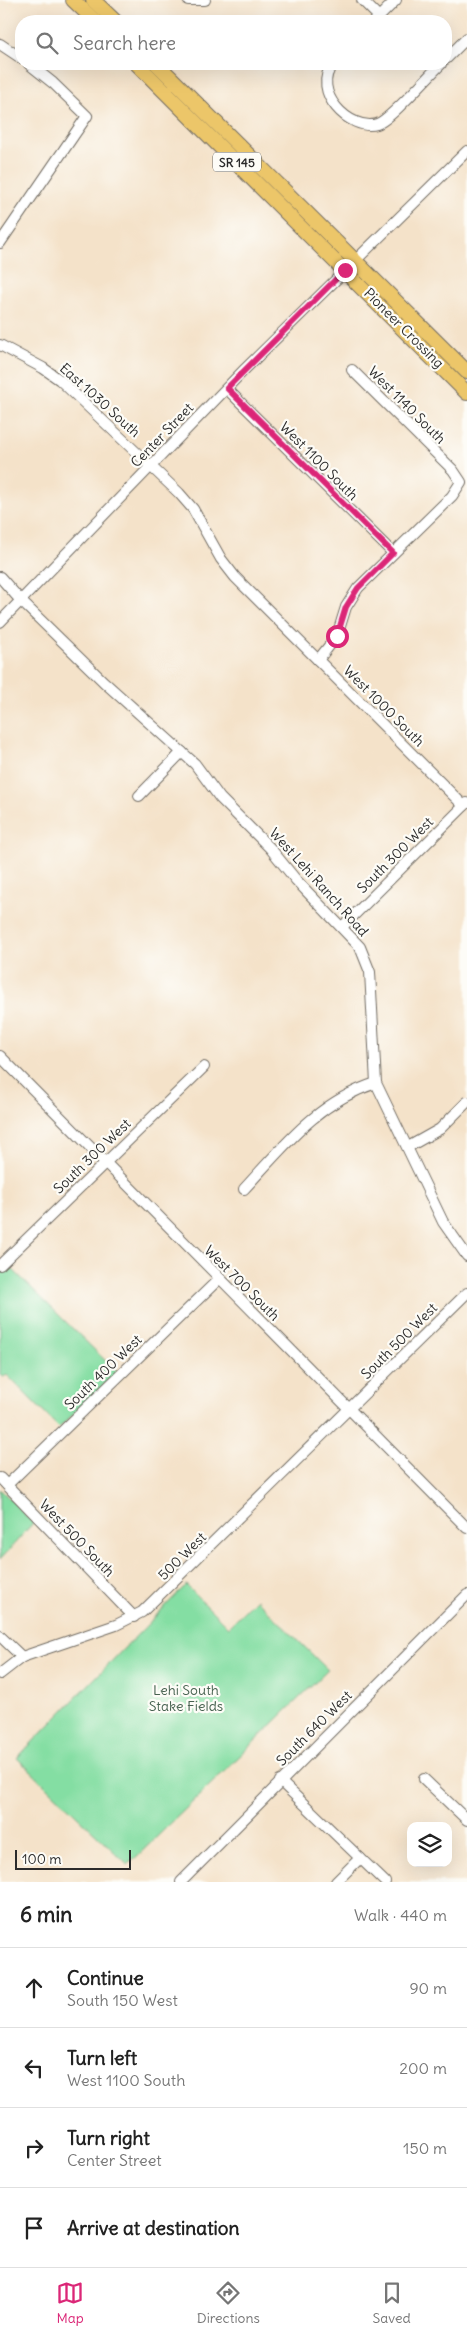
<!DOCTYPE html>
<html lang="en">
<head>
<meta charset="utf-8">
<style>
  body { margin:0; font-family:Delius,sans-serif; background:#f6f6f6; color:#222 }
  .controls { position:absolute; right:15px; bottom:15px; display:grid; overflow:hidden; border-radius:10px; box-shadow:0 5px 20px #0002 }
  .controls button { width:45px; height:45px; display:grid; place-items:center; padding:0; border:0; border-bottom:1px solid #e0e0e0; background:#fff; color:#222; font:25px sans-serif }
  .scale { position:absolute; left:15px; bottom:12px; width:116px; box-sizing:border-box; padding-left:5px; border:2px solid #2b2b2b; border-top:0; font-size:14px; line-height:18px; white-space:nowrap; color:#2b2b2b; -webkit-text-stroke:4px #fdfcf7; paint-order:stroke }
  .stop { position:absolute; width:15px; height:15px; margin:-11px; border:4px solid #db2777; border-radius:50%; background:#fff }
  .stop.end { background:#db2777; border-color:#fff; box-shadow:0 1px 5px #0008 }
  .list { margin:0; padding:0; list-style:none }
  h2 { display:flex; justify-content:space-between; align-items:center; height:65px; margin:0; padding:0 20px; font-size:21px }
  h2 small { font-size:16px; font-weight:400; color:#767676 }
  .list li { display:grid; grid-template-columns:32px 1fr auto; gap:15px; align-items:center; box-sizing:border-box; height:80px; padding:0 20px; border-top:1px solid #e0e0e0 }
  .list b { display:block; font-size:19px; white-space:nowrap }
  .list p { margin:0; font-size:16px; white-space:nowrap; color:#767676 }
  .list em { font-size:16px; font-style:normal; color:#767676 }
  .icon { flex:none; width:28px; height:28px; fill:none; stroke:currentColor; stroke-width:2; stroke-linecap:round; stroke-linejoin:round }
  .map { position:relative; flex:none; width:467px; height:1882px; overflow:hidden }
  .search { position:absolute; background:#fff; box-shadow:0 5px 20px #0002; left:15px; right:15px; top:15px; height:55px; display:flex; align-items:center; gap:12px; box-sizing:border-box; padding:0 18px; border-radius:20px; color:#767676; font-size:19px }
  .sheet { height:385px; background:#fff }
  nav { display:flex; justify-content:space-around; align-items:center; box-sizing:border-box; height:70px; border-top:1px solid #e0e0e0; background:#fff; font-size:14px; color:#767676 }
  nav a { display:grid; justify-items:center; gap:2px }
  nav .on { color:#db2777 }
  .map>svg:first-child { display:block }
  .green { fill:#84dea3; stroke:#588467 }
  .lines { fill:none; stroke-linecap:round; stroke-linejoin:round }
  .minor-casing { stroke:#716b62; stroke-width:12 }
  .highway-casing { stroke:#716b62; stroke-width:16 }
  .minor { stroke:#fff; stroke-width:10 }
  .highway { stroke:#ecc669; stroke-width:14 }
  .route { stroke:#db2777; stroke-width:6 }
  .labels { text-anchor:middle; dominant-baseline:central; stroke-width:4.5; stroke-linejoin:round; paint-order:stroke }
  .shield { fill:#fdfcf7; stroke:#6a6a68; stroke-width:1 }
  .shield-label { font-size:12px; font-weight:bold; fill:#2b2b2b }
  .street-label { font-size:14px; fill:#2b2b2b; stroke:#fdfcf7 }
  .park-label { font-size:14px; fill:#46614f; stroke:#fdfcf7 }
</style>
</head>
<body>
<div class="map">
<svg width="467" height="1882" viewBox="0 0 467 1882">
  <rect width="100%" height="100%" fill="#fdfcf7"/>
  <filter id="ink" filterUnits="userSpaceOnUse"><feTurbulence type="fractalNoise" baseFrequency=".02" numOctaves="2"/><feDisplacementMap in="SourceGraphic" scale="10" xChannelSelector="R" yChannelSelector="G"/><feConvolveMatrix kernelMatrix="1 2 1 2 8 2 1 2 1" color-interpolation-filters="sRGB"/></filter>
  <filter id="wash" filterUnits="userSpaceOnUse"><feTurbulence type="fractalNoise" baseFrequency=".0096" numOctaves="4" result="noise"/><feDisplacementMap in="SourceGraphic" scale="20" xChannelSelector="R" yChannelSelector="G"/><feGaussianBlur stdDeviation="1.12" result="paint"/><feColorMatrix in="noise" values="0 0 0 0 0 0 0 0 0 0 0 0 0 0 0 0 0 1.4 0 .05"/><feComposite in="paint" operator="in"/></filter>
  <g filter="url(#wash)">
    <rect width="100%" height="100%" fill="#f4e2c9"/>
    <g class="green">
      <path d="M6 1263 117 1372 59 1428 7 1375 3 1377 0 1375V1270Z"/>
      <path d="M0 1489 33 1523 0 1560Z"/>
      <path d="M186 1585 228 1627 256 1599 328 1670 128 1865 17 1758Z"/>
    </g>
  </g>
  <g filter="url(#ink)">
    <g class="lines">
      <defs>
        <g id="minor">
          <path d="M188 0H205"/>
          <path d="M362 0 379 17"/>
          <path d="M375 21 396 0"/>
          <path d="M0 44 21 58"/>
          <path d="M446 59 467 38"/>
          <path d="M333 64C310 91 350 132 377 124 390 120 429 75 441 64"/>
          <path d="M0 243 87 116 53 83 29 64"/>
          <path d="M0 345 43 368 60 380 179 493 193 509 221 559 235 577 464 806"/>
          <path d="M227 389 393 553"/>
          <path d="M0 577 22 602 104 682 195 764 220 798 270 848 296 880 360 947 370 972 376 1083 443 1222 467 1256"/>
          <path d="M0 622 245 369 467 151"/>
          <path d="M318 660 337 636 346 607 358 588 452 496 461 482 453 470 352 370"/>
          <path d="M139 796 182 752"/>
          <path d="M342 927 467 803"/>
          <path d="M0 1056 467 1528"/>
          <path d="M408 1147 440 1129 467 1102"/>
          <path d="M244 1189C284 1146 317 1102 376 1083"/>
          <path d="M0 1265 204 1067"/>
          <path d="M0 1478 134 1617"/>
          <path d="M7 1485 219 1279"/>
          <path d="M0 1636 22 1657"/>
          <path d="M0 1674 22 1657 116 1625 142 1612 467 1293"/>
          <path d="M424 1779 467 1820"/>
          <path d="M280 1781 385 1882"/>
          <path d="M181 1882 467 1595"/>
          <path d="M336 1882 360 1858"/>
        </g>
        <g id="highway">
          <path d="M73 0 95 21"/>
          <path d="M93 0 115 21"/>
          <path d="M137 64 467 393"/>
          <path d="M157 64 467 372"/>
        </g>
      </defs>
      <use href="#minor" class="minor-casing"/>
      <use href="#highway" class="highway-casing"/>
      <use href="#minor" class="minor"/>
      <use href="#highway" class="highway"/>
    </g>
  </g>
  <g class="lines" filter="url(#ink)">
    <path class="route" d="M337 636 346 607 358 588 393 553 227 388 345 270"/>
  </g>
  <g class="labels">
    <rect class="shield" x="213" y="152.5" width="48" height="19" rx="4"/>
    <g class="shield-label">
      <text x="237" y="162">SR 145</text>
    </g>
    <g class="street-label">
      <text transform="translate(404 328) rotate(45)">Pioneer Crossing</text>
      <text transform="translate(100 400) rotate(42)">East 1030 South</text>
      <text transform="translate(407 405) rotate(45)">West 1140 South</text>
      <text transform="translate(162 435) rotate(-46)">Center Street</text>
      <text transform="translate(319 461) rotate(45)">West 1100 South</text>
      <text transform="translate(384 706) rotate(45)">West 1000 South</text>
      <text transform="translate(395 855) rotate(-45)">South 300 West</text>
      <text transform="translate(319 882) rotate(48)">West Lehi Ranch Road</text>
      <text transform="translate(92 1156) rotate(-44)">South 300 West</text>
      <text transform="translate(242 1283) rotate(45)">West 700 South</text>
      <text transform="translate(399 1341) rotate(-45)">South 500 West</text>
      <text transform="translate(103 1372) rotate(-44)">South 400 West</text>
      <text transform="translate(77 1538) rotate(46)">West 500 South</text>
      <text transform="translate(182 1556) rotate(-45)">500 West</text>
      <text transform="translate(314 1728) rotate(-45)">South 640 West</text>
    </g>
    <g class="park-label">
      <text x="186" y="1690">Lehi South<tspan x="186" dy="16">Stake Fields</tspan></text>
    </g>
  </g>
</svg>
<div class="controls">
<button><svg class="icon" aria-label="layers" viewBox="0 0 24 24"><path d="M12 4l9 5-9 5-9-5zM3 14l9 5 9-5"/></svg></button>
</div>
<div class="scale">100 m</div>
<div class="stop" style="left:337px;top:636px"></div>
<div class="stop end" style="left:345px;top:270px"></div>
<div class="search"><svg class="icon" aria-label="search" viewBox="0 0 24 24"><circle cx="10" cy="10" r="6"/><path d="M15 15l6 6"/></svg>Search here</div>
</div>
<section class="sheet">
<h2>6 min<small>Walk · 440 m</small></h2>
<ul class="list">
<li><svg class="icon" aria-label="ahead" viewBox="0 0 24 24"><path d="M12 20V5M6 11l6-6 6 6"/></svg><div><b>Continue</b><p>South 150 West</p></div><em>90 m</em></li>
<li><svg class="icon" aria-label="left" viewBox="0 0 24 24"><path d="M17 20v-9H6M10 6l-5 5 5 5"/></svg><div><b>Turn left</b><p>West 1100 South</p></div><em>200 m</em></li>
<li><svg class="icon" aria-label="right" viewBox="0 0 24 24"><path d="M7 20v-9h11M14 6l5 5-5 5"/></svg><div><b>Turn right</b><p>Center Street</p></div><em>150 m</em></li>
<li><svg class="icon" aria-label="arrive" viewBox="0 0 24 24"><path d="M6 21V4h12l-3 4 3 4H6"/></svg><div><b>Arrive at destination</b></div></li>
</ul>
</section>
<nav>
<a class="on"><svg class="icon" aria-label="map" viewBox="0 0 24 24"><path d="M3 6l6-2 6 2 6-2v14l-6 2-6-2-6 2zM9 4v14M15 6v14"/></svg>Map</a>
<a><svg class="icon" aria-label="directions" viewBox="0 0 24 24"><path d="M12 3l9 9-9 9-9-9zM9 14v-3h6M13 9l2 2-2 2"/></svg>Directions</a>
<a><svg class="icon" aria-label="saved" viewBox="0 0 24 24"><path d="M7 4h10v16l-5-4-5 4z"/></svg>Saved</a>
</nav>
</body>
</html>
